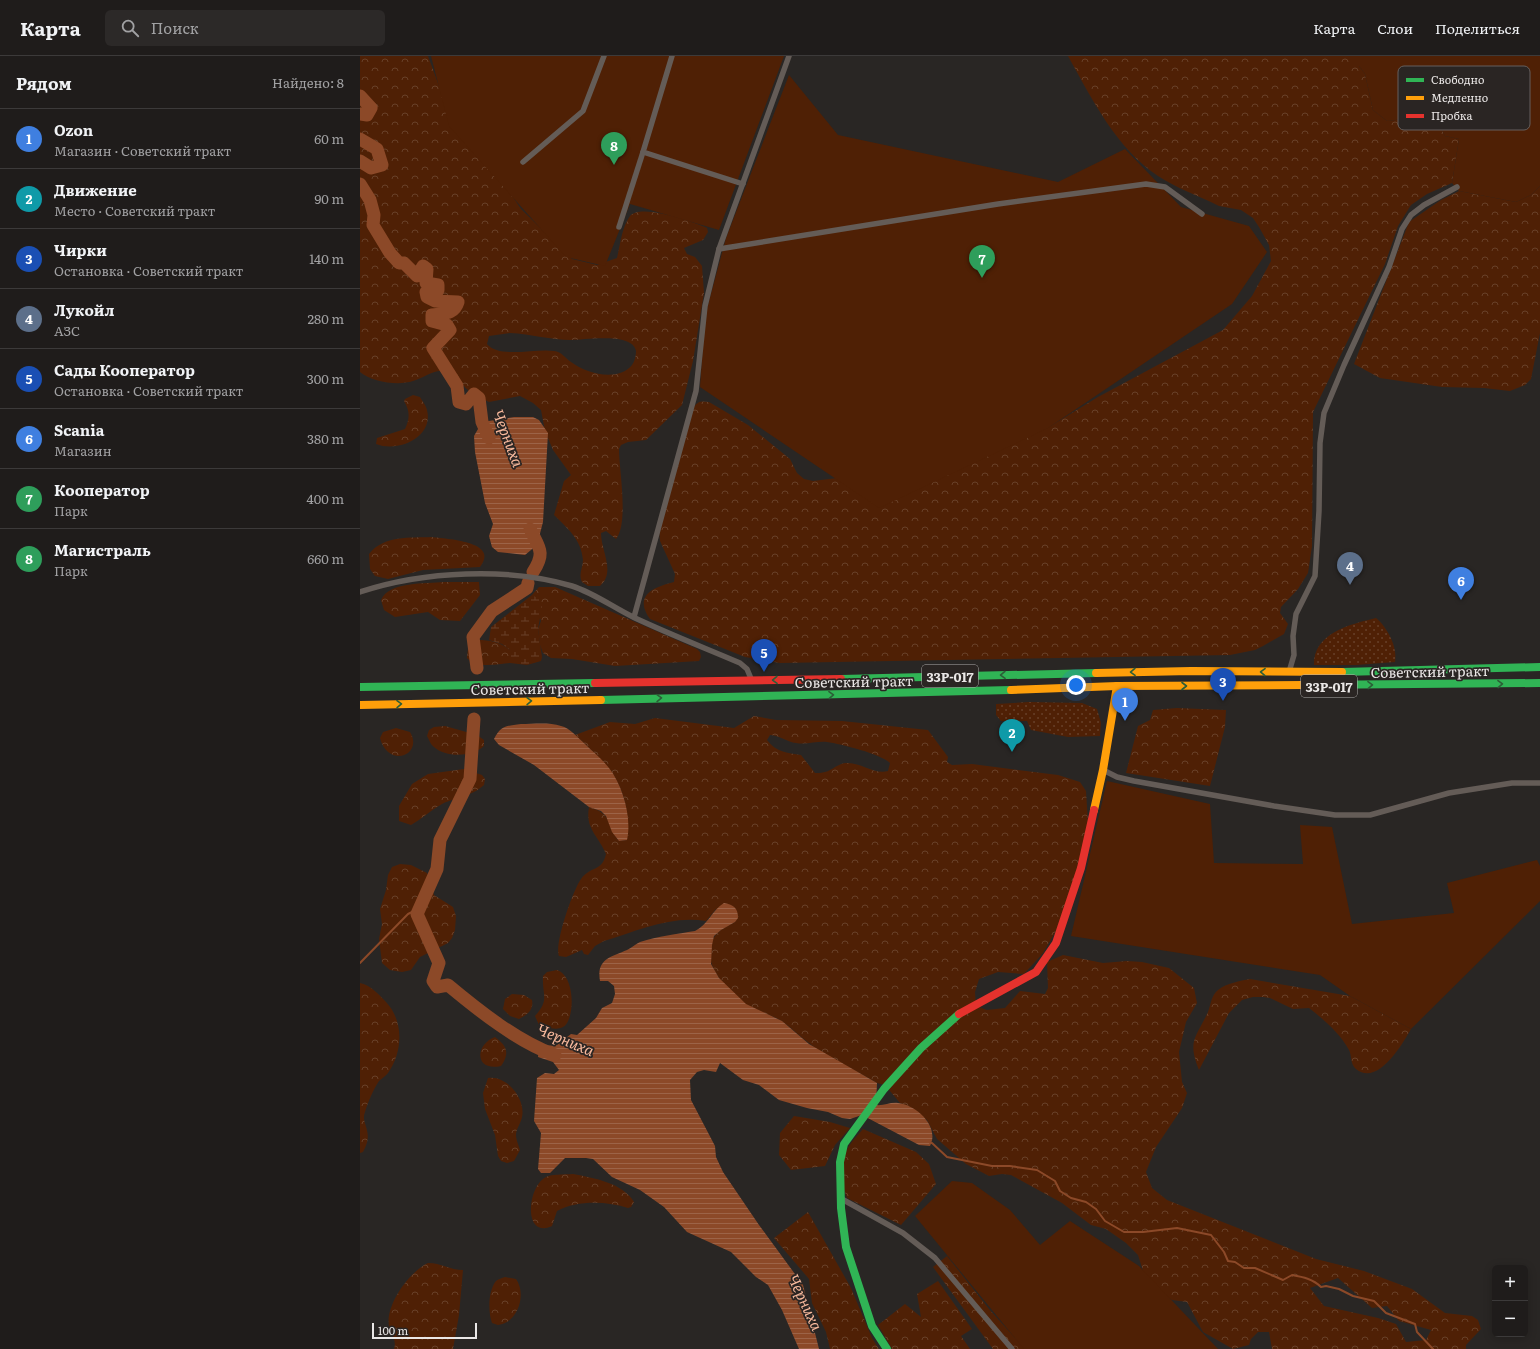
<!DOCTYPE html>
<html lang="ru">
<head>
<meta charset="utf-8">
<style>
  body { margin:0; font-family:Literata,serif; background:#2c2928; color:#f1f3f6 }
  .controls { position:absolute; right:12px; bottom:12px; display:grid; overflow:hidden; border-radius:6px; box-shadow:0 2px 10px #0003 }
  .controls button { width:36px; height:36px; display:grid; place-items:center; padding:0; border:0; border-bottom:1px solid #3c3a3a; background:#1f1c1b; color:#f1f3f6; font:20px sans-serif }
  .scale { position:absolute; left:12px; bottom:10px; width:105px; box-sizing:border-box; padding-left:4px; border:2px solid #eae7e6; border-top:0; font-size:11px; line-height:14px; white-space:nowrap; color:#eae7e6; -webkit-text-stroke:3px #2a2523; paint-order:stroke }
  .you { position:absolute; left:716px; top:629px; width:14px; height:14px; margin:-10px; border:3px solid #fff; border-radius:50%; background:#1a73e8; box-shadow:0 0 0 6px #1a73e833 }
  .badge { display:grid; place-items:center; width:26px; height:26px; border-radius:50%; background:#0f766e; color:#fff; font-size:13px; font-weight:700 }
  .pin { position:absolute; translate:-50% -33px; filter:drop-shadow(0 1px 2px #0008) }
  .pin::after { content:''; position:absolute; top:21px; width:14px; height:12px; background:inherit; clip-path:polygon(0 0,100% 0,50% 100%) }
  .list { margin:0; padding:0; list-style:none }
  h2 { display:flex; justify-content:space-between; align-items:center; height:52px; margin:0; padding:0 16px; font-size:17px }
  h2 small { font-size:13px; font-weight:400; color:#a1a1a3 }
  .list li { display:grid; grid-template-columns:26px 1fr auto; gap:12px; align-items:center; box-sizing:border-box; height:60px; padding:0 16px; border-top:1px solid #3c3a3a }
  .list b { display:block; font-size:15px; white-space:nowrap }
  .list p { margin:0; font-size:13px; white-space:nowrap; color:#a1a1a3 }
  .list em { font-size:13px; font-style:normal; color:#a1a1a3 }
  .icon { flex:none; width:22px; height:22px; fill:none; stroke:currentColor; stroke-width:2; stroke-linecap:round; stroke-linejoin:round }
  .map { position:relative; flex:none; width:1180px; height:1293px; overflow:hidden }
  header { display:flex; align-items:center; gap:24px; box-sizing:border-box; height:56px; padding:0 20px; background:#1f1c1b; border-bottom:1px solid #3c3a3a }
  header strong { font-size:19px }
  nav { display:flex; gap:22px; margin-inline-start:auto; font-size:14px }
  .search { width:280px; height:36px; background:#2c2928; display:flex; align-items:center; gap:10px; box-sizing:border-box; padding:0 14px; border-radius:6px; color:#a1a1a3; font-size:15px }
  main { display:flex }
  aside { flex:1; background:#1f1c1b }
  .map>svg:first-child { display:block }
  .grass { fill:url(#grass-dots) }
  .forest { fill:url(#forest-crowns); fill-rule:evenodd }
  .wetland { fill:url(#wetland-marsh) }
  .green { fill:#4f2005 }
  .water { fill:url(#water-rules) }
  .lines { fill:none; stroke-linecap:round; stroke-linejoin:round }
  .stream { stroke:#8c4928; stroke-width:2 }
  .river { stroke:#8c4928; stroke-width:13 }
  .street { stroke:#645c57; stroke-width:5.5 }
  .fast { stroke:#30b455; stroke-width:8 }
  .slow { stroke:#ff9f0a; stroke-width:8 }
  .jam { stroke:#e5322d; stroke-width:8 }
  .oneway { stroke:#2c5e37 }
  .labels { text-anchor:middle; dominant-baseline:central; stroke-width:3.5; stroke-linejoin:round; paint-order:stroke }
  .shield { fill:#2a2523; stroke:#b0adac; stroke-width:1 }
  .shield-label { font-size:13px; font-weight:bold; fill:#eae7e6 }
  .street-label { font-size:14px; fill:#eae7e6; stroke:#2a2523 }
  .water-label { font-size:15px; font-style:italic; fill:#f8b99c; stroke:#2a2523 }
  .key { fill:#2a2523; stroke:#645f5e; stroke-width:1 }
  .key-label { font-size:11px; fill:#eae7e6 }
</style>
</head>
<body>
<header>
<strong>Карта</strong>
<div class="search"><svg class="icon" aria-label="search" viewBox="0 0 24 24"><circle cx="10" cy="10" r="6"/><path d="M15 15l6 6"/></svg>Поиск</div>
<nav><a>Карта</a><a>Слои</a><a>Поделиться</a></nav>
</header>
<main>
<aside>
<h2>Рядом<small>Найдено: 8</small></h2>
<ul class="list">
<li><span class="badge" style="background:#3f7fe0">1</span><div><b>Ozon</b><p>Магазин · Советский тракт</p></div><em>60 m</em></li>
<li><span class="badge" style="background:#0f9aa8">2</span><div><b>Движение</b><p>Место · Советский тракт</p></div><em>90 m</em></li>
<li><span class="badge" style="background:#1a4fb4">3</span><div><b>Чирки</b><p>Остановка · Советский тракт</p></div><em>140 m</em></li>
<li><span class="badge" style="background:#5c6f8a">4</span><div><b>Лукойл</b><p>АЗС</p></div><em>280 m</em></li>
<li><span class="badge" style="background:#1a4fb4">5</span><div><b>Сады Кооператор</b><p>Остановка · Советский тракт</p></div><em>300 m</em></li>
<li><span class="badge" style="background:#3f7fe0">6</span><div><b>Scania</b><p>Магазин</p></div><em>380 m</em></li>
<li><span class="badge" style="background:#2e9e5b">7</span><div><b>Кооператор</b><p>Парк</p></div><em>400 m</em></li>
<li><span class="badge" style="background:#2e9e5b">8</span><div><b>Магистраль</b><p>Парк</p></div><em>660 m</em></li>
</ul>
</aside>
<div class="map">
<svg width="1180" height="1293" viewBox="0 0 1180 1293">
  <defs>
    <pattern id="grass-dots" width="8" height="8" patternUnits="userSpaceOnUse"><rect width="8" height="8" fill="#4f2005"/><path d="M2 2h.1M6 6h.1" fill="none" stroke="#684029" stroke-width="1.8" stroke-linecap="round"/></pattern>
    <pattern id="forest-crowns" width="20" height="18" patternUnits="userSpaceOnUse"><rect width="20" height="18" fill="#4f2005"/><path d="M2 6a3 3 0 1 1 6 0M12 15a3 3 0 1 1 6 0" fill="none" stroke="#684029"/></pattern>
    <pattern id="wetland-marsh" width="20" height="14" patternUnits="userSpaceOnUse"><rect width="20" height="14" fill="#4f2005"/><path d="M1 5h8M5 5V1M11 12h8M15 12V8" fill="none" stroke="#684029"/></pattern>
    <pattern id="water-rules" width="6" height="5" patternUnits="userSpaceOnUse"><rect width="6" height="5" fill="#8c4928"/><path d="M0 2.5h6" fill="none" stroke="#9c6347"/></pattern>
  </defs>
  <rect width="100%" height="100%" fill="#292624"/>
  <g class="grass">
    <path d="M1016 562C1027 571 1038 591 1035 606L996 609H954C953 577 991 568 1016 562Z"/>
    <path d="M669 646 722 647 737 653 741 667 740 680 708 681 671 674 667 665H641L636 659V648Z"/>
  </g>
  <g class="forest">
    <path d="M0 0H68L87 52 132 110 161 153 212 203 237 209 257 202C260 189 262 171 270 160 281 147 334 166 347 172L348 176 343 184 324 192 327 198 335 201 342 210 344 237 333 305 322 349 286 384 268 386 261 389 259 393C259 414 269 467 256 483L246 475 241 477C241 495 256 516 240 530H228L222 526C218 518 223 512 223 504 221 483 208 473 194 459L204 425 211 419 193 394 185 375 181 354 173 347 160 340 129 346C122 343 115 339 108 334 101 328 96 319 87 316 74 312 65 322 53 325 38 330 12 326 0 316ZM150 277C171 278 191 284 211 284 224 284 273 276 276 295 276 299 275 305 272 309 258 326 227 318 211 306 205 302 202 296 194 295 176 292 139 303 127 288L129 280Z"/>
    <path d="M708 0H999V10L1005 18 1013 54 1027 65C1039 64 1065 57 1075 64 1080 67 1082 75 1085 80L1099 83 1092 127 1067 138 1051 149 1038 170 1025 208 953 356 952 490 948 517 938 533 921 551 920 557 928 568 924 578 903 590 895 594 870 599 420 607 385 601 290 563C273 539 294 531 314 526L315 518 300 485 299 470 334 351C338 345 341 345 349 346L388 369 430 403 437 417 444 423 453 425 477 422 521 449 689 371 738 341 863 274 892 240 911 205 909 189 899 171 893 162 881 154 859 150C839 140 816 132 798 120 756 92 732 43 708 0Z"/>
    <path d="M1180 130V277L1171 323 1165 329 1150 335 1124 332 1082 331 1020 322 994 308 1049 166 1081 144 1099 135 1156 146 1171 139Z"/>
    <path d="M53 339 60 341C62 345 66 349 67 354 74 381 38 397 16 388L17 382 45 373C50 363 50 355 44 345L45 343Z"/>
    <path d="M72 481C85 483 141 485 120 511L63 514 28 523 15 520 10 513 9 498C24 479 50 482 72 481Z"/>
    <path d="M84 526H119L120 539 100 565 80 564 68 556 35 561 24 554 21 544C29 525 66 528 84 526Z"/>
    <path d="M179 531H195L337 593 340 596 341 601 339 605 255 610 212 603 191 602 183 597 180 589 178 573 181 565 172 539Z"/>
    <path d="M117 584C130 584 140 586 150 594V607C137 608 117 613 107 602 108 593 107 587 117 584Z"/>
    <path d="M817 652 866 654 865 671 850 730 766 717 778 670 790 664 793 654Z"/>
    <path d="M394 660 416 664 482 665 568 674 588 701 587 706 592 709 612 708 698 719 720 726 726 735 728 767 715 822 697 873 683 897 664 918 638 916 619 923 615 936 616 950 627 954 645 952 660 935 685 938 688 932 687 906 703 899 743 907 767 905 782 906 809 912 834 932 837 947 826 966 819 996 822 1026 827 1037 822 1052 796 1091 786 1116 792 1132 807 1144 956 1203 1004 1215 1052 1233 1085 1257 1112 1260 1118 1264 1121 1273 1106 1289V1293H912L909 1276H898L891 1283 889 1289 873 1293 843 1276 827 1246 812 1244 798 1235 784 1218 778 1199 766 1187 746 1173 731 1169 702 1147 651 1119 642 1118 629 1120 606 1108 577 1083 567 1064 550 1051 540 1047 525 1029 517 1027C495 1013 469 1004 449 987 440 981 432 972 423 966 412 958 396 956 385 948 367 935 337 903 355 880 360 873 368 870 375 866L356 853 346 865C311 859 277 875 244 885L235 890 228 899 224 898 222 894 206 901 199 900C194 888 213 834 221 823 230 810 242 816 246 798 238 779 225 773 229 751 253 758 246 768 259 785L267 784C266 774 267 763 266 753 262 720 238 700 215 679L250 666 275 668 295 662 374 672ZM410 679C421 680 427 686 436 687 446 689 457 685 467 686 481 688 521 698 530 707L528 715C515 719 502 707 488 707 479 706 473 714 465 716 462 717 458 717 455 717L441 699C427 697 416 696 407 684ZM978 1222 1012 1252 1027 1250 1039 1265 1071 1274 1066 1284 1046 1286 1036 1268 1018 1262 964 1250 950 1232Z"/>
    <path d="M85 670 117 679 124 684V690C113 701 86 702 74 691 70 688 69 683 67 680L69 674 74 671Z"/>
    <path d="M36 672 50 676C64 699 28 713 20 682L23 676Z"/>
    <path d="M104 713 122 719 125 723 124 729C109 742 98 740 82 748 71 754 62 763 51 769L39 765V750L52 728 68 718Z"/>
    <path d="M40 808 51 809 67 817 74 839 93 851 96 860 95 874 92 882 88 887 60 901 51 914 42 916 30 914 22 907 19 883 22 868 20 853 26 834 28 819 32 811Z"/>
    <path d="M197 914C216 920 215 965 203 971 196 975 186 971 179 969L175 960C190 943 182 940 183 920L187 916Z"/>
    <path d="M890 923 990 940 1051 973C1043 987 1018 1031 996 1013 990 1008 992 1000 989 994 980 977 963 963 949 952L933 953 910 942 903 941H893L882 944 869 957 839 1014C827 984 836 982 848 956 851 948 851 940 858 934 867 927 880 925 890 923Z"/>
    <path d="M0 927C12 930 18 938 26 946 44 965 43 996 28 1017 26 1020 22 1022 19 1025 13 1034 8 1046 5 1056 0 1068 15 1075 3 1096L0 1097Z"/>
    <path d="M152 938 164 939 172 944C174 954 167 959 159 963L150 960 143 953 145 943Z"/>
    <path d="M135 981C147 990 150 997 141 1010 115 1016 114 989 135 981Z"/>
    <path d="M128 1022C147 1019 166 1043 162 1061 161 1067 156 1073 156 1079 156 1084 159 1090 160 1094L154 1105 147 1107 141 1105 138 1100 135 1079 125 1053 123 1037Z"/>
    <path d="M434 1060 470 1066 490 1072 475 1089 465 1110 431 1114 419 1099 420 1077Z"/>
    <path d="M503 1073 556 1096 569 1108 576 1128 541 1169 487 1142C474 1111 481 1097 503 1073Z"/>
    <path d="M213 1118C234 1122 263 1127 274 1146L271 1151 268 1152C247 1145 217 1144 197 1155L192 1170C164 1183 167 1135 183 1123 190 1117 204 1119 213 1118Z"/>
    <path d="M448 1156 491 1232 512 1282 519 1293H470L466 1276 452 1247 449 1223 414 1182Z"/>
    <path d="M587 1200 629 1253 665 1293H633L573 1211Z"/>
    <path d="M68 1207C81 1207 90 1214 103 1214L99 1259 93 1293H34C37 1284 31 1278 29 1270 25 1249 50 1215 68 1207Z"/>
    <path d="M145 1221 156 1223C167 1238 158 1267 138 1269L132 1267C128 1256 128 1235 136 1225 138 1223 142 1222 145 1221Z"/>
    <path d="M578 1225 612 1273 601 1280 610 1293H532L518 1269 545 1248 561 1261 557 1238Z"/>
  </g>
  <path class="wetland" d="M172 539 179 543 182 551 178 573 182 601 181 605 167 609 150 607V594L142 588 129 584 131 571Z"/>
  <g class="green">
    <path d="M71 0H424L359 174 270 148 245 210 206 201 89 70Z"/>
    <path d="M999 0H1180V130L1171 139 1156 146 1099 135 1092 127 1099 83 1085 80C1082 75 1080 67 1075 64 1065 57 1039 64 1027 65L1013 54 1005 18 999 10Z"/>
    <path d="M429 19 478 79 698 126 765 93 821 151 889 170 907 196 872 248 688 372 519 452 340 331 345 260 366 182Z"/>
    <path d="M747 725 850 748 854 807 943 808 940 769 972 771 992 868 1094 857 1087 827 1177 804 1180 810V845L1051 973 990 940 960 919 711 880Z"/>
    <path d="M592 1125 612 1127 650 1154 680 1189 710 1165 779 1210 858 1293H664L555 1160Z"/>
  </g>
  <g class="water">
    <path d="M154 361H173L179 364 188 377 183 466 177 489 165 499 138 496 132 491 129 480 133 468 125 447 115 396 114 380 122 366Z"/>
    <path d="M161 668C174 668 189 666 201 670 210 672 218 682 225 688 233 696 242 703 249 712 263 730 272 762 267 784L259 785 252 776 246 760 241 755 229 751 174 709 139 689 134 683C141 669 147 670 161 668Z"/>
    <path d="M364 847C374 849 378 852 378 862L375 866 361 874 354 880 352 889 351 908 359 922 386 948 422 965 449 988 517 1027 516 1049C524 1050 530 1046 538 1047 557 1049 580 1071 570 1090L559 1089 502 1059 490 1063 482 1062 468 1056 447 1052 419 1044 399 1029 383 1024 360 1007 356 1016 344 1014 337 1016 330 1024 331 1044 355 1090 356 1101 363 1116 399 1169 443 1229 459 1293H439L422 1254 408 1229 396 1221 371 1196 327 1176 304 1151 280 1134 252 1121 233 1103 226 1102H205L190 1117H181L178 1113 181 1077 174 1065 177 1022 185 1017 194 1018 199 1014 193 1006 178 1001 179 993 184 990 197 989 211 978 217 979 236 962 242 952 252 947 255 938 254 930 248 925H240C236 903 251 901 267 894 271 892 276 888 280 886 298 880 317 878 335 875 348 869 352 854 364 847Z"/>
  </g>
  <g class="lines">
    <g class="stream">
      <path d="M0 907 48 858 60 852"/>
      <path d="M570 1087H572L587 1101 632 1110H650L677 1114 695 1125 700 1135 711 1142 726 1146 736 1153 745 1165 764 1176H783L817 1172 851 1179 864 1196 868 1205 875 1206 884 1212H895L923 1224 932 1219C943 1221 953 1223 961 1231L966 1230 979 1233 993 1240 1014 1245 1026 1257 1055 1268 1057 1276 1073 1293"/>
    </g>
    <g class="river">
      <path d="M0 40 11 52 7 59 0 58"/>
      <path d="M0 83 17 93 22 109 11 112 0 105"/>
      <path d="M0 128 10 144 14 159 13 169 30 197 39 207H44L57 220 63 210 67 213 66 227 78 229V234L66 236 67 241 75 245 98 246C94 259 83 257 72 259V265L87 269 90 274 73 292 97 330 99 346 106 348 114 338 119 342 122 366 129 382"/>
      <path d="M170 473C179 492 186 496 173 516"/>
      <path d="M117 612 113 581 132 555 167 532 168 527"/>
      <path d="M114 663 110 723 80 784 77 813 57 858 79 907 73 925 77 931 88 929C118 954 158 986 195 999"/>
    </g>
    <g class="street">
      <path d="M312 0 283 96 383 128"/>
      <path d="M163 106 223 55 244 0"/>
      <path d="M259 171 283 96"/>
      <path d="M359 193 638 148 786 128 805 131 842 158"/>
      <path d="M0 536C63 515 149 511 212 530 234 537 254 552 275 562 309 578 345 592 380 607L387 613 392 625"/>
      <path d="M274 561 336 335 345 250 359 193 429 0"/>
      <path d="M929 616 934 599 933 580 936 558 955 520 959 455 960 387 964 357 984 309 1029 211 1042 173 1051 159 1064 149 1097 131"/>
      <path d="M743 714 757 721 774 725 914 750 975 759H1010L1089 737 1152 727H1180"/>
      <path d="M480 1142 543 1177 575 1202 652 1293"/>
    </g>
    <g class="fast">
      <path d="M982 616 1180 611"/>
      <path d="M481 623 736 617"/>
      <path d="M944 629 1180 627"/>
      <path d="M0 631 235 627"/>
      <path d="M241 644 651 634"/>
      <path d="M527 1293 512 1270 486 1191 481 1152 480 1106 484 1088 524 1033 561 992 599 958"/>
    </g>
    <g class="slow">
      <path d="M736 617 831 615 982 616"/>
      <path d="M651 634 757 630 944 629"/>
      <path d="M0 649 241 644"/>
      <path d="M734 754 743 714 757 630"/>
    </g>
    <g class="jam">
      <path d="M235 627 481 623"/>
      <path d="M599 958 676 916 696 887 721 812 734 754"/>
    </g>
  </g>
  <defs><path id="oneway-chevron" d="M-2-3.5L2.5 0L-2 3.5" fill="none" stroke-width="1.6" stroke-linecap="round" stroke-linejoin="round"/></defs>
  <g class="oneway">
    <use href="#oneway-chevron" transform="translate(773 616) rotate(179)"/>
    <use href="#oneway-chevron" transform="translate(903 616) rotate(-179)"/>
    <use href="#oneway-chevron" transform="translate(643 619) rotate(179)"/>
    <use href="#oneway-chevron" transform="translate(415 624) rotate(179)"/>
    <use href="#oneway-chevron" transform="translate(1140 628) rotate(-1)"/>
    <use href="#oneway-chevron" transform="translate(1010 629) rotate(-1)"/>
    <use href="#oneway-chevron" transform="translate(824 630)"/>
    <use href="#oneway-chevron" transform="translate(471 639) rotate(-1)"/>
    <use href="#oneway-chevron" transform="translate(299 642) rotate(-1)"/>
    <use href="#oneway-chevron" transform="translate(169 645) rotate(-1)"/>
    <use href="#oneway-chevron" transform="translate(39 648) rotate(-1)"/>
  </g>
  <g class="labels">
    <g class="shield">
      <rect x="562" y="609" width="56" height="22" rx="3"/>
      <rect x="941" y="619" width="56" height="22" rx="3"/>
    </g>
    <g class="shield-label">
      <text x="590" y="620">33Р-017</text>
      <text x="969" y="630">33Р-017</text>
    </g>
    <g class="street-label">
      <text transform="translate(1070 615) rotate(-1)">Советский тракт</text>
      <text transform="translate(494 625) rotate(-1)">Советский тракт</text>
      <text transform="translate(170 632) rotate(-1)">Советский тракт</text>
    </g>
    <g class="water-label">
      <text transform="translate(149 382) rotate(69)">Черниха</text>
      <text transform="translate(206 983) rotate(23)">Черниха</text>
      <text transform="translate(446 1246) rotate(65)">Черниха</text>
    </g>
  </g>
  <rect x="1038" y="10" width="132" height="64" rx="6" class="key"/>
  <rect x="1046" y="22" width="18" height="4" fill="#30b455"/>
  <rect x="1046" y="40" width="18" height="4" fill="#ff9f0a"/>
  <rect x="1046" y="58" width="18" height="4" fill="#e5322d"/>
  <g class="key-label">
    <text x="1071" y="28">Свободно</text>
    <text x="1071" y="46">Медленно</text>
    <text x="1071" y="64">Пробка</text>
  </g>
</svg>
<div class="controls">
<button>+</button>
<button>−</button>
</div>
<div class="scale">100 m</div>
<div class="you"></div>
<div class="pin badge" style="left:765px;top:665px;background:#3f7fe0">1</div>
<div class="pin badge" style="left:652px;top:696px;background:#0f9aa8">2</div>
<div class="pin badge" style="left:863px;top:645px;background:#1a4fb4">3</div>
<div class="pin badge" style="left:990px;top:529px;background:#5c6f8a">4</div>
<div class="pin badge" style="left:404px;top:616px;background:#1a4fb4">5</div>
<div class="pin badge" style="left:1101px;top:544px;background:#3f7fe0">6</div>
<div class="pin badge" style="left:622px;top:222px;background:#2e9e5b">7</div>
<div class="pin badge" style="left:254px;top:109px;background:#2e9e5b">8</div>
</div>
</main>
</body>
</html>
